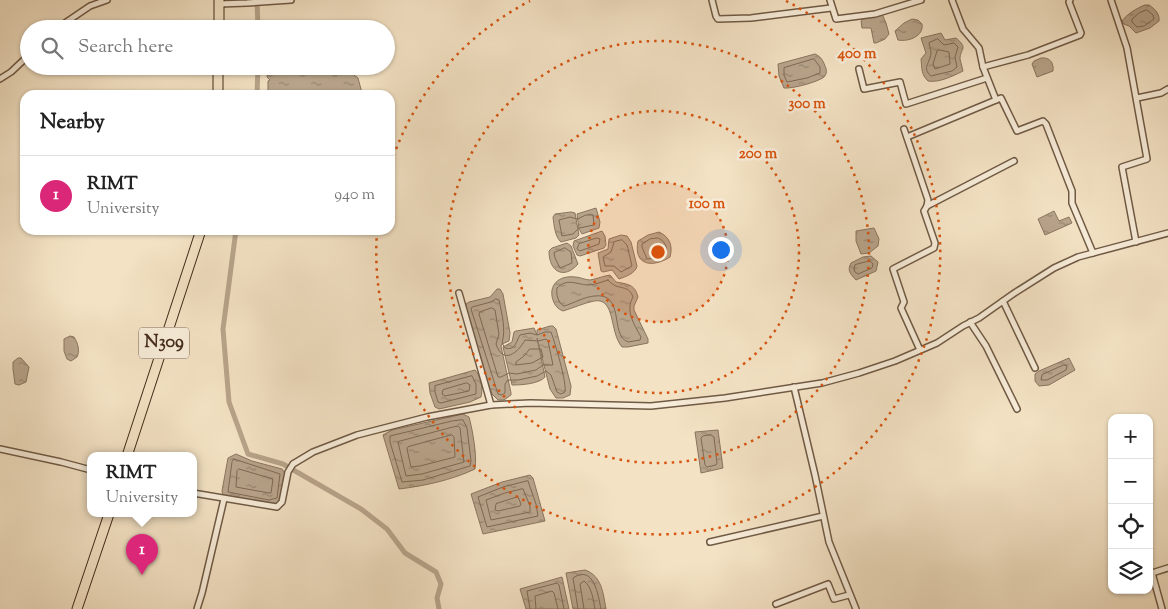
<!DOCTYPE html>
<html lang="en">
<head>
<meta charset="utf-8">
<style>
  body { margin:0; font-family:"Sorts Mill Goudy",serif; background:#f6f6f6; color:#222 }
  .controls { position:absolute; right:15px; bottom:15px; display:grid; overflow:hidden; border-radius:10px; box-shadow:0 1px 4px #0004 }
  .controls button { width:45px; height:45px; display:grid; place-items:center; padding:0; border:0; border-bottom:1px solid #e0e0e0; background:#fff; color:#222; font:25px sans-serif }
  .you { position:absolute; left:720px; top:249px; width:18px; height:18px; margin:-12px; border:4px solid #fff; border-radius:50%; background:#1a73e8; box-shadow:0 0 0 8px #1a73e833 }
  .badge { display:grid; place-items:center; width:32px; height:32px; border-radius:50%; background:#db2777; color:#fff; font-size:16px; font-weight:700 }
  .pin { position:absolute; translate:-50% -41px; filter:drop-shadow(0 1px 2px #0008) }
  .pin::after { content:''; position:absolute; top:26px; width:18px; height:15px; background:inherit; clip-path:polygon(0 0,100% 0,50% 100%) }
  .popup { position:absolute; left:87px; top:452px; width:110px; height:65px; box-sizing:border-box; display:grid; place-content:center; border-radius:10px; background:#fff; filter:drop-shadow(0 1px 4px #0005); font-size:16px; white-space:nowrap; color:#767676 }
  .popup b { font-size:19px; color:#222 }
  .popup::after { content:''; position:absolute; left:50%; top:100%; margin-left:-10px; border:10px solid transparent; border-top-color:#fff }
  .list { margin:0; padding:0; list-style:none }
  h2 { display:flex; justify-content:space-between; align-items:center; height:65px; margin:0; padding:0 20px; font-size:21px }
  h2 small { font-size:16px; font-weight:400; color:#767676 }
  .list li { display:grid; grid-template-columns:32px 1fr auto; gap:15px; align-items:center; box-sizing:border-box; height:80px; padding:0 20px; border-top:1px solid #e0e0e0 }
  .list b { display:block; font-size:19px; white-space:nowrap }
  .list p { margin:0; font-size:16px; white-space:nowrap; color:#767676 }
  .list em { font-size:16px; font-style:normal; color:#767676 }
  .icon { flex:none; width:28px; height:28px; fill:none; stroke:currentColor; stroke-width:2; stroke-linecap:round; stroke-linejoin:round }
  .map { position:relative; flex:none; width:1168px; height:609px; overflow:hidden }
  .search { position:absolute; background:#fff; box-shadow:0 1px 4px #0004; left:20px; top:20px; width:375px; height:55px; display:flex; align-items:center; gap:12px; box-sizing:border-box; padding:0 18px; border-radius:28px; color:#767676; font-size:19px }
  .panel { position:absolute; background:#fff; box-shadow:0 1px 4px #0004; left:20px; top:90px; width:375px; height:145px; border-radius:15px }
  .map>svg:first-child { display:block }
  .water { fill:url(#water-ripples); stroke:#8a745e }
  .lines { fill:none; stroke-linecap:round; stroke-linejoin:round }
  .shore { stroke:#7e6853; stroke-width:1 }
  .canal { stroke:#b8a48b; stroke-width:5 }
  .minor-casing { stroke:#705a45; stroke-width:8 }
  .trunk-casing { stroke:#452c1b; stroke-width:11 }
  .minor { stroke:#f7ecd9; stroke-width:5 }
  .trunk { stroke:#f3e2c4; stroke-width:9 }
  .ring { fill:none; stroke:#d8540e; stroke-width:2.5; stroke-dasharray:2.5 5 }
  .labels { text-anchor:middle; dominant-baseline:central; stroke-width:5; stroke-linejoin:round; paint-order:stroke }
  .shield { fill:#f7ecd9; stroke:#7a6654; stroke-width:1 }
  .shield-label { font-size:18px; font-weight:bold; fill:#452c1b }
  .centre { fill:#d8540e; stroke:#f7ecd9; stroke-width:2.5 }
  .ring-label { font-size:15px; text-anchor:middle; font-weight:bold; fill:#d8540e; stroke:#f7ecd9; stroke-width:5; stroke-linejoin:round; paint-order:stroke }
</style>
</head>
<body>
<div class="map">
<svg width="1168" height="609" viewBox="0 0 1168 609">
  <defs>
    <pattern id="water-ripples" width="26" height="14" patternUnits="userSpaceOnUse" patternTransform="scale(1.25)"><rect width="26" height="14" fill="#b8a48b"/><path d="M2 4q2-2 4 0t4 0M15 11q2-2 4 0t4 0" fill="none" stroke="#978671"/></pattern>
  </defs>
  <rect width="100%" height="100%" fill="#f3e2c4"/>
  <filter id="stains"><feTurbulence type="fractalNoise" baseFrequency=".004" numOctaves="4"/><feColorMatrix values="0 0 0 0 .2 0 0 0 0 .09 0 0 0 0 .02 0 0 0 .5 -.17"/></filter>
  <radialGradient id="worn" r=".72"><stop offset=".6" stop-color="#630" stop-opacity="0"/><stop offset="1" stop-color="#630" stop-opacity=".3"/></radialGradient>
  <g class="water">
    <path d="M1145 5H1149C1155 9 1160 14 1159 21L1150 28 1136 33 1129 26 1124 24 1122 21C1127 14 1137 8 1145 5Z"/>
    <path d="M882 14 886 23 889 34 885 39 876 43H874L871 28H862L861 21 865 17Z"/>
    <path d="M912 19 918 20 922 24C924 36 909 42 898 40L895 31 904 23Z"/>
    <path d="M941 33 945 40 956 38C969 49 960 48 960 59 961 63 962 67 963 71 953 76 939 83 928 81 921 74 922 69 921 59L926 53 921 38Z"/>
    <path d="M815 54C820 56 823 60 825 66 827 70 827 74 824 77 818 82 792 89 784 88L779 76 778 64Z"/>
    <path d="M1041 58C1050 57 1054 63 1053 71L1037 77 1032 64 1034 61Z"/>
    <path d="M268 66H355L356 72 354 75 358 78 362 93 361 95H268V81L270 80 267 77Z"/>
    <path d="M596 208 600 222 599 228 582 234 579 229 577 214Z"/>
    <path d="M1054 211 1059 221 1069 217 1072 223 1045 235 1038 219Z"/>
    <path d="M571 212 575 213 579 235 576 238 561 242C555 237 554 225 553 217L555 214Z"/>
    <path d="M874 228 879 239 878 246 869 253 861 254 856 241V231Z"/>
    <path d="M602 231 605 236 606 245 604 248 580 256 577 255 573 246 574 241Z"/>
    <path d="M659 232C670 237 673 246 670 257 653 268 633 266 638 241L648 235Z"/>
    <path d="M621 235 627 236 631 242 637 266C636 273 625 277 619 279L612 270 603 272 601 271 598 253 608 249 609 239Z"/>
    <path d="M567 243 571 246 578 264C564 280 549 272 549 251L552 248Z"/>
    <path d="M871 256 878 262 876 271 856 280C850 274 847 270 851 263L863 257Z"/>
    <path d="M610 275 616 282C627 284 635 284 638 297L634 306V310L648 339V343L628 347H622C609 332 616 297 594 301 584 303 573 308 563 311 558 309 555 306 553 300 548 285 559 275 575 277 580 277 585 280 590 280 597 279 603 276 610 275Z"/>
    <path d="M497 289H500L503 294 510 333 509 341 502 344 501 346 511 393V395L504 400H498L492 394 486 378 466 309V304L469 302 490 297Z"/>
    <path d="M550 326H553L556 329 571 386 570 395 563 398H556L550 389 537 338 545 377C539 384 521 385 512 385L503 347 512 342 514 332 516 331 534 328 537 335V330Z"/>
    <path d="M70 336 74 337C78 343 80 351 77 357L71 361 67 359 64 351V339Z"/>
    <path d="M18 358H21L29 367 26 382 19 385 15 384 13 369V362Z"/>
    <path d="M1069 358 1075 370 1049 385 1039 386 1035 381V374L1039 371Z"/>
    <path d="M475 370C481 376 483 389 481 397L470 402 439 409 435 407 430 393 429 383Z"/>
    <path d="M463 414 469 417C473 432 477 455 475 469 452 480 424 486 399 489L383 435 392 430Z"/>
    <path d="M718 430 723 468 701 473 695 432Z"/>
    <path d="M236 454 252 461 282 469 286 475 282 498 277 504 223 495 222 491 228 458Z"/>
    <path d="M530 475 533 478 545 521 483 534 471 494 502 482Z"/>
    <path d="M585 570C602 576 603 593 606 609H573L566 573Z"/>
    <path d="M562 577 569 609H526L520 589Z"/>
  </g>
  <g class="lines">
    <g class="shore">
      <path d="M1147 10 1153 15 1154 19 1144 26 1137 27 1132 22V19L1139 13Z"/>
      <path d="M938 39 944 45 954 43 958 47 955 57 957 67 952 71 931 76C921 68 931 62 931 52 931 49 929 46 929 43Z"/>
      <path d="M940 50 949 52 950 64 935 69 933 64 937 51Z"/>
      <path d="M814 59 820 67V73L807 78 787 82 784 75V68Z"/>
      <path d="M586 215H593L594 225 579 228 573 234 562 236 559 220 570 217 577 219Z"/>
      <path d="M597 238 600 239 599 244 580 251 577 249 579 244Z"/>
      <path d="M658 238C664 240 668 247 666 253L657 258 647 259 642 247V244L650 239Z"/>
      <path d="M622 240 627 245 632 266 621 272 614 266H605L603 257 611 252 614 242Z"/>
      <path d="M565 248 571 252 572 263 560 268 555 258 554 253Z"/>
      <path d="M870 261 873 264 872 268 858 274 855 272 854 269 855 265Z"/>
      <path d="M608 280C618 292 628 283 633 297 625 311 634 324 641 337L640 340 628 342C609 335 626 292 594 296 584 297 574 303 564 306 558 303 556 294 557 288 567 278 575 284 588 285 595 285 601 282 608 280Z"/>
      <path d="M496 299 499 300C502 315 506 329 502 343L505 348C516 351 516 341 520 335L530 333 537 335 545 332H551C555 343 567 383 565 392L561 394 557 392 551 375 546 371 537 376 518 380H508L505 384V393L502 395 498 394 471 309 472 307 491 302Z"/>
      <path d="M492 308 495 310 499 334 496 344C503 365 518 353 525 340L538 341 546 339 548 341 553 365H543L536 370 517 374 509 373 501 377H498L479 314 480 312Z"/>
      <path d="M530 349H541L543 357 532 363 516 365V362L524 356Z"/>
      <path d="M1064 365 1067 366 1066 370 1047 380H1041L1042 375Z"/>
      <path d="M472 376 476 384V394L441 403 438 402 435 392V386Z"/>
      <path d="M467 383 470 385 469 391 445 396 442 394 443 390Z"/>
      <path d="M463 420 467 428 471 461 470 466 423 480 402 482 390 442V436L452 421Z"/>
      <path d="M453 427 458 426 460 428 464 462 422 474 406 476 398 442Z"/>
      <path d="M452 435 454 437 455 457 420 466 411 467 407 449 408 447Z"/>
      <path d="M711 435 714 437 717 463 716 465 707 467 705 465 701 438 703 436Z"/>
      <path d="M234 459 280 474 277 498 269 500 228 492 232 462Z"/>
      <path d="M239 469 273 479 271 493H269L236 487 237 471Z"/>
      <path d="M528 481 536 504 538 516 487 527 478 497 503 487Z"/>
      <path d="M523 489 530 506V512L491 520 486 500 505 493Z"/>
      <path d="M518 497 521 504 520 506 498 511 495 510 496 504Z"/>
      <path d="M530 609 527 591 557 583 559 585 564 609"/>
      <path d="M536 609 535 596 552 591 554 593 558 609"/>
      <path d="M578 609 573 578C594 564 598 595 601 609"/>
      <path d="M584 609 580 584 584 581C592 587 593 599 595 609"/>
    </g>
    <g class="canal">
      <path d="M257 0 258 29"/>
      <path d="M257 95 258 66"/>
      <path d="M236 230 223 329 229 402 248 454 283 464 361 509 387 529 405 553 436 572 441 584 437 598 439 609"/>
    </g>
    <defs>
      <g id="minor">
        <path d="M712 0 716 16 718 19 751 18 831 8"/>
        <path d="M830 0 836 19 875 14 921 0"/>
        <path d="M952 0 963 29 979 48 983 67 996 100 1001 98 1017 131 1043 121 1046 124 1072 191V203L1093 253"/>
        <path d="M1111 0 1127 48 1147 159 1122 167 1136 242"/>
        <path d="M219 4 247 3 291 0"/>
        <path d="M56 29 90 6 107 0"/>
        <path d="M983 67 1028 55 1080 35 1081 33 1069 2 1070 0"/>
        <path d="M859 69 864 89 900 82 906 104 987 78"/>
        <path d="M0 79 11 72 29 55"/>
        <path d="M1137 98 1161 93 1168 89"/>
        <path d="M904 129 928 200 927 206 924 211 935 243 934 248 893 269 904 302 901 308 920 350"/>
        <path d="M907 137 996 100"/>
        <path d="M927 206 1014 161"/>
        <path d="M459 293 491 405"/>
        <path d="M1003 301 1035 368"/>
        <path d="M970 322 986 346 1017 409"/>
        <path d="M794 387 815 475 829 542 856 609"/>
        <path d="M0 449 61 462 91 470"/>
        <path d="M193 493 277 507 282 502 288 472 293 464 313 452 357 435 427 417 491 405 530 403 651 406 725 398 822 383 859 373 895 361 937 343 963 326 979 318 1013 294 1054 268 1078 257 1168 233"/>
        <path d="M710 542 823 516"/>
        <path d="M776 604 828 584 834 599 849 595"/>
        <path d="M197 609 202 593 224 499"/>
        <path d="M1162 609 1152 573 1168 568"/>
      </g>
      <g id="trunk">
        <path d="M219 29V0"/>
        <path d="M218 95V66"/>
        <path d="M127 456 201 230"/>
        <path d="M77 609 109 514"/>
      </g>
    </defs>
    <use href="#minor" class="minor-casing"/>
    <use href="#trunk" class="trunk-casing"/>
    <use href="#minor" class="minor"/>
    <use href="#trunk" class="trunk"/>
  </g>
  <circle cx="658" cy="252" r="70" fill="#d8540e" fill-opacity=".12"/>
  <g class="ring">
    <circle cx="658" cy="252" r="70"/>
    <circle cx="658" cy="252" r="141"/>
    <circle cx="658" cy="252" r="211"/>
    <path d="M391 163A282 282 0 0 1 530 1M786 1A282 282 0 1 1 377 232"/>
  </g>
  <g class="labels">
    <rect class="shield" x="139" y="327.5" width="50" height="31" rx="4"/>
    <g class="shield-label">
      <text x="164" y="343">N309</text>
    </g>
  </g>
  <circle cx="658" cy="252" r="8" class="centre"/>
  <g class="ring-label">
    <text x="857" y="58">400 m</text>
    <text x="807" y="108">300 m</text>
    <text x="758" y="158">200 m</text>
    <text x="707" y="208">100 m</text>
  </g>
  <rect width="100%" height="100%" filter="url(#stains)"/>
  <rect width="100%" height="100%" fill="url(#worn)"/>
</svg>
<div class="controls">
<button>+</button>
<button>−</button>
<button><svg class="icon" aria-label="locate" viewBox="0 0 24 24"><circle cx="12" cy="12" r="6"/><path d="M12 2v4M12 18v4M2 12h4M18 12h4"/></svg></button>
<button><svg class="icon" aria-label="layers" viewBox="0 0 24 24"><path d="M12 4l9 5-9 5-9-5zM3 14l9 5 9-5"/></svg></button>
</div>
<div class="you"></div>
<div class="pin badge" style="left:142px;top:575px">1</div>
<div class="popup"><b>RIMT</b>University</div>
<div class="search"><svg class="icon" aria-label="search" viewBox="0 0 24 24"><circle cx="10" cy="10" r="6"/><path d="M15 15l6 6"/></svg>Search here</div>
<section class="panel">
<h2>Nearby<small></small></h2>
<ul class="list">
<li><span class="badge">1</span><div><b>RIMT</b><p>University</p></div><em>940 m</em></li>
</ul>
</section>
</div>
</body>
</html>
